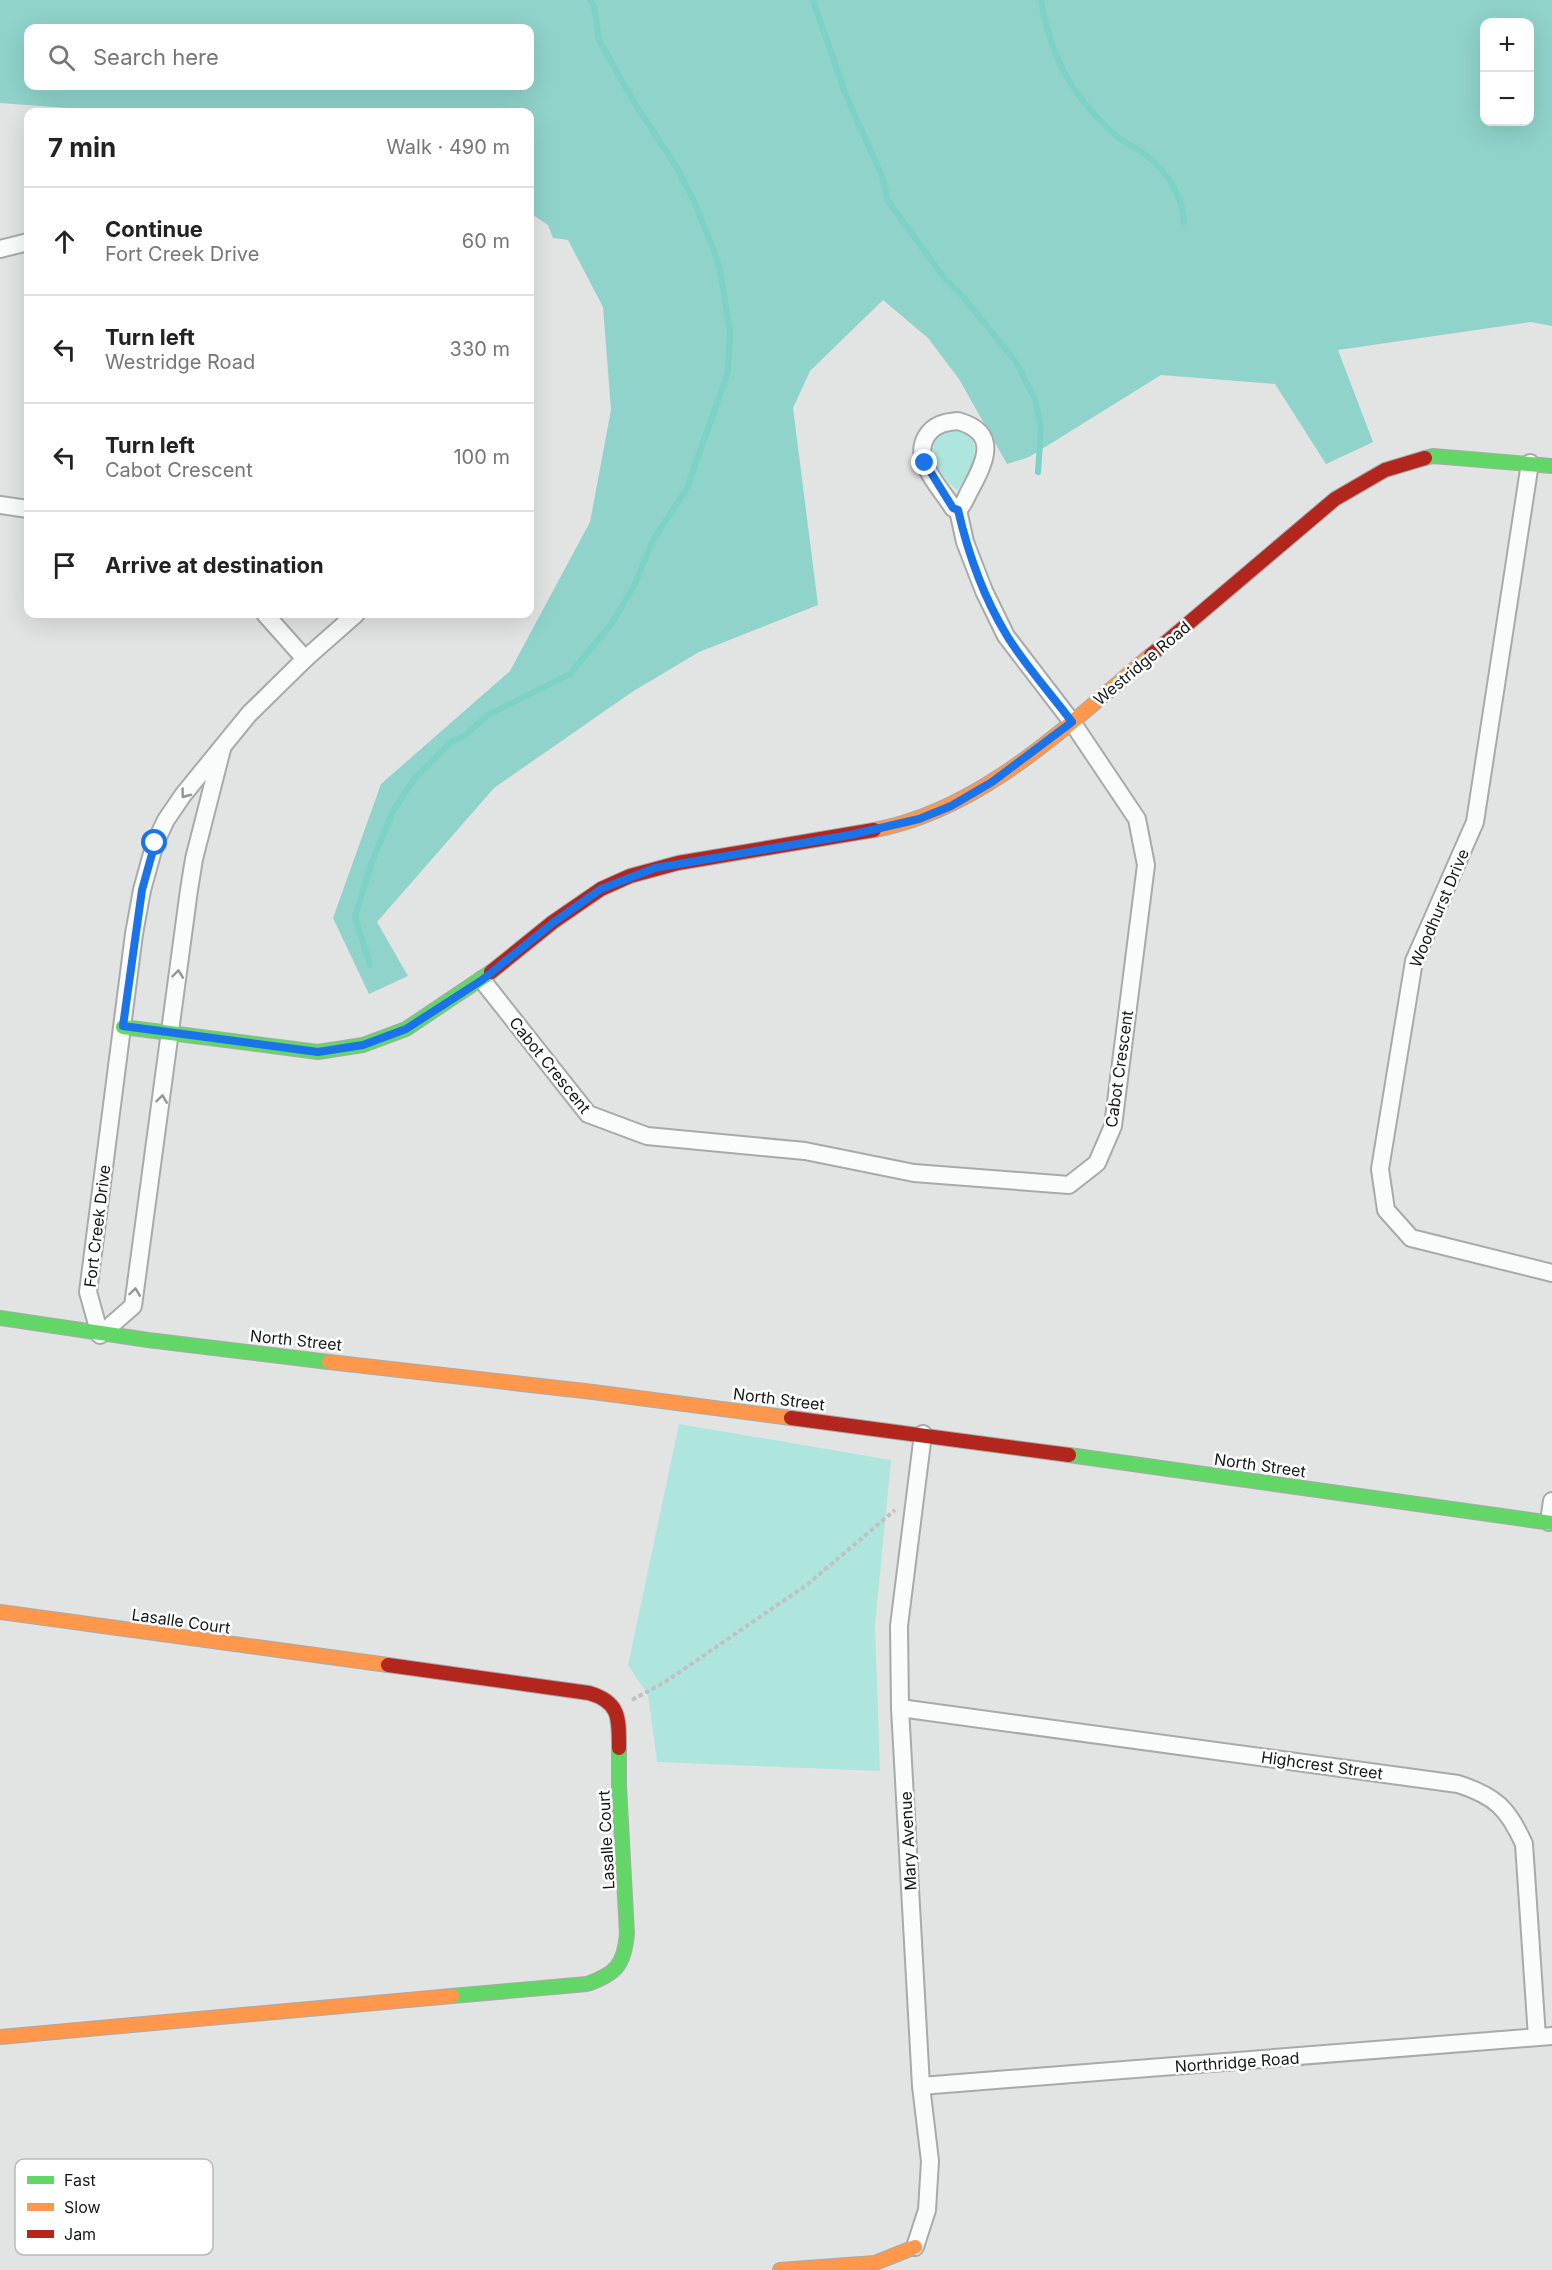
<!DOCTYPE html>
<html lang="en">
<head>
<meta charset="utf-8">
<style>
  body { margin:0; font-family:Inter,sans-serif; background:#f2f2f2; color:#222 }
  .controls { position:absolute; right:18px; top:18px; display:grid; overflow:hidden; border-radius:12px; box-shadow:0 6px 24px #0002 }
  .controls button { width:54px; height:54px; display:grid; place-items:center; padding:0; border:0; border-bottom:2px solid #e0e0e0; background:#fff; color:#222; font:30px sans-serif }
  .stop { position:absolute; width:18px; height:18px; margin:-14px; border:4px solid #1a73e8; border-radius:50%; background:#fff }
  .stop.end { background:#1a73e8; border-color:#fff; box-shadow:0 2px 6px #0008 }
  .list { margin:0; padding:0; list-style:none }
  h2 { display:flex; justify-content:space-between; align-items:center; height:78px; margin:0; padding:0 24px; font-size:26px }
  h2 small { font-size:20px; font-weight:400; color:#767676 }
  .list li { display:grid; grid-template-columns:39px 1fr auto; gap:18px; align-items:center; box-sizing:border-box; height:108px; padding:0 24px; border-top:2px solid #e0e0e0 }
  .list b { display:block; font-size:22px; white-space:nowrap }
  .list p { margin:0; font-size:20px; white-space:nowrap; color:#767676 }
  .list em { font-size:20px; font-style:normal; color:#767676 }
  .icon { flex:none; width:33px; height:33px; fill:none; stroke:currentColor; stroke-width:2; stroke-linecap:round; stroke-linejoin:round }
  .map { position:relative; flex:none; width:1552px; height:2270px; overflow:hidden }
  .search { position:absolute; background:#fff; box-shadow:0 6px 24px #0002; left:24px; top:24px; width:510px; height:66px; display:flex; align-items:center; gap:15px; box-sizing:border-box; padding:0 21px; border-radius:12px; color:#767676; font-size:22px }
  .panel { position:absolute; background:#fff; box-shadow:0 6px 24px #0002; left:24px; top:108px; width:510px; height:510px; border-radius:12px }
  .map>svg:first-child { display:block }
  .green { fill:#aee6de }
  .forest { fill:#8fd3ca; fill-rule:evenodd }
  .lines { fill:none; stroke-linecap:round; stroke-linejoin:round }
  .stream { stroke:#7dd2c7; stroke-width:6 }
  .street-casing { stroke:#a8aaa9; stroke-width:20 }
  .fast-casing { stroke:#a8aaa9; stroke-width:16 }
  .slow-casing { stroke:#a8aaa9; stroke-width:16 }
  .jam-casing { stroke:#a8aaa9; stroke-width:16 }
  .path { stroke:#c0c1c1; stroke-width:4; stroke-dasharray:4.5 3; stroke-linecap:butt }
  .street { stroke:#fafbfb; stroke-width:16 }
  .fast { stroke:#63d668; stroke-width:14 }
  .slow { stroke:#ff974d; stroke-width:14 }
  .jam { stroke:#b3261e; stroke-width:14 }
  .oneway { stroke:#939494 }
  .route { stroke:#1a73e8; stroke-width:8 }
  .labels { text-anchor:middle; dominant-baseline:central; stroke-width:5; stroke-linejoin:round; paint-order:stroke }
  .street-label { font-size:16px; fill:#151716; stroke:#fff }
  .key { fill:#fff; stroke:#b9b9b9; stroke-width:1.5 }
  .key-label { font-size:16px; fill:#151716 }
</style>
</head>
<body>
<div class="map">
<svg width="1552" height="2270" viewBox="0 0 1552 2270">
  <rect width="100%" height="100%" fill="#e1e4e3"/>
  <g class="green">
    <path d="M953 429C990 433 971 473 957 490 942 478 924 454 939 435Z"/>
    <path d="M679 1424 891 1460 875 1626 880 1771 657 1762 648 1695 628 1665Z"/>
  </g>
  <path class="forest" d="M0 0H1552V326L1531 322 1338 350 1373 442 1326 464 1275 384 1161 375 1029 457 1007 464 959 379 928 338 883 300 810 371 793 408 818 605 699 652 632 692 494 788 377 922 408 976 369 994 333 918 381 784 510 671 590 522 611 410 603 307 568 240 553 238 548 225 530 213V112H121L0 103ZM1484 22H1530V122H1484ZM28 28H530V86H28Z"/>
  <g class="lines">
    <g class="stream">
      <path d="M813 0 845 93 882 176 888 201 945 279 964 298 1016 362 1035 399 1041 428 1038 472"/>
      <path d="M1041 0C1046 33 1059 70 1080 97 1090 110 1104 126 1118 137 1127 144 1139 149 1148 157 1168 173 1183 197 1184 223"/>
      <path d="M370 965 355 917 371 864 393 811 414 779 451 742 464 736 488 715 570 674 612 623 634 586 653 540 687 488 728 372 730 332 720 270 714 251 693 199 677 168 634 102 599 40 594 6 590 0"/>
    </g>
    <defs>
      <g id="street">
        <path d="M0 249 28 242"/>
        <path d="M958 421C1000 433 985 462 970 490 966 497 964 505 958 510L953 508C941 488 912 461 926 437 933 425 944 422 958 421Z"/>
        <path d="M1530 463 1475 822 1414 961 1380 1169 1386 1210 1411 1238 1552 1273"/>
        <path d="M0 505 28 509"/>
        <path d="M265 614 305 659"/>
        <path d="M222 749 194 859 189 890 133 1306 100 1335 88 1292 134 934 142 890 155 843 166 820 183 795 249 714 305 659 356 614"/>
        <path d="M482 980 588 1114 647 1136 805 1151 914 1173 1069 1185 1097 1163 1113 1126 1146 865 1137 819 1072 722 1006 636 984 591 965 542 958 510"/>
        <path d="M1549 1522 1552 1501"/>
        <path d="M900 1708 1458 1784C1495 1796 1508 1808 1524 1844L1537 2037"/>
        <path d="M921 2086 1552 2036"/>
        <path d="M915 2247 927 2210 930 2161 921 2086 900 1708 899 1626 923 1434"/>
      </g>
      <g id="fast">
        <path d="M1425 458 1433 456 1552 466"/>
        <path d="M123 1027 318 1052 363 1045 406 1029 491 972"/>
        <path d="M0 1318 148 1340 329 1362"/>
        <path d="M1069 1455 1552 1523"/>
        <path d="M452 1996 587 1984C616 1974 624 1965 627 1934L619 1786V1748"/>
      </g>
      <g id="slow">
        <path d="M874 830C981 811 1070 723 1151 655"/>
        <path d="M329 1362 593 1392 791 1418"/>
        <path d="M0 1612 388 1665"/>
        <path d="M0 2037 452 1996"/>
        <path d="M780 2270 875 2263 915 2247"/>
      </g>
      <g id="jam">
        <path d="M1151 655 1335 499 1385 470 1425 458"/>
        <path d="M491 972 553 922 601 889 630 876 678 863 874 830"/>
        <path d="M791 1418 1069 1455"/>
        <path d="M388 1665 589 1693C620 1702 619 1718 619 1748"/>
      </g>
    </defs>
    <use href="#street" class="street-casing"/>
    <use href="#fast" class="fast-casing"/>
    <use href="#slow" class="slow-casing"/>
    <use href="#jam" class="jam-casing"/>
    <path class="path" d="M632 1700 665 1682 808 1584 895 1510"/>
    <use href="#street" class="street"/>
    <use href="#fast" class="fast"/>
    <use href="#slow" class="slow"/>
    <use href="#jam" class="jam"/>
  </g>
  <defs><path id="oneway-chevron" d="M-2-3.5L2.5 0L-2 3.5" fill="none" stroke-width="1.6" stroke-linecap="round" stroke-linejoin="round" transform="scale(1.5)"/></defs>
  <g class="oneway">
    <use href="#oneway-chevron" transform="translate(185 794) rotate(127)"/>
    <use href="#oneway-chevron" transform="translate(178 974) rotate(-83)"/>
    <use href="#oneway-chevron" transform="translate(162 1099) rotate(-82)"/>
    <use href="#oneway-chevron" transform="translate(135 1292) rotate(-82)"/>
  </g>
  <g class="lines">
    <path class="route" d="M155 843 142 890 123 1026 318 1052 363 1045 406 1029 482 980 554 922 601 889 655 868 850 835 919 819 951 806 992 782 1072 722C1052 695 1023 663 1006 634 983 596 968 553 958 510L953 508 925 463"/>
  </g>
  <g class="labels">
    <g class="street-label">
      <text transform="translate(1142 663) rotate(-40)">Westridge Road</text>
      <text transform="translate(1439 908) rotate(-67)">Woodhurst Drive</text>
      <text transform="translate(550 1065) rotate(51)">Cabot Crescent</text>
      <text transform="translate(1119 1069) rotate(-82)">Cabot Crescent</text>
      <text transform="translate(97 1226) rotate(-83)">Fort Creek Drive</text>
      <text transform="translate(296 1340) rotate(6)">North Street</text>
      <text transform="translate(779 1399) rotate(7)">North Street</text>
      <text transform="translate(1260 1465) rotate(8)">North Street</text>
      <text transform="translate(181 1621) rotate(8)">Lasalle Court</text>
      <text transform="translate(1322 1765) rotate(8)">Highcrest Street</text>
      <text transform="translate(606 1840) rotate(-93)">Lasalle Court</text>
      <text transform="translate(908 1841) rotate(-93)">Mary Avenue</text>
      <text transform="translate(1237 2062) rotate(-4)">Northridge Road</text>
    </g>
  </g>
  <rect x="15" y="2159" width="198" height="96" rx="9" class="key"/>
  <rect x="27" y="2176" width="27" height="8" fill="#63d668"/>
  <rect x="27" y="2203" width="27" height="8" fill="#ff974d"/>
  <rect x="27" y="2230" width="27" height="8" fill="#b3261e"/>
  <g class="key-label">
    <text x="64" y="2186">Fast</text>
    <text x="64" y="2213">Slow</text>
    <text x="64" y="2240">Jam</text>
  </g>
</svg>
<div class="controls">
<button>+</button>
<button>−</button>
</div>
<div class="stop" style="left:155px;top:843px"></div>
<div class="stop end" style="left:925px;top:463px"></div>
<div class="search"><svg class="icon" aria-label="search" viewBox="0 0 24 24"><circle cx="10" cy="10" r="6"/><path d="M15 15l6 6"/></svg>Search here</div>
<section class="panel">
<h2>7 min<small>Walk · 490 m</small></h2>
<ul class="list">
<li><svg class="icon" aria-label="ahead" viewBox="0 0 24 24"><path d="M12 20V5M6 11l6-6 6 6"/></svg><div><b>Continue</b><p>Fort Creek Drive</p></div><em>60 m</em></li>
<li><svg class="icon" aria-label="left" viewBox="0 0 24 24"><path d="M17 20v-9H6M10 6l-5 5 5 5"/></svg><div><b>Turn left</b><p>Westridge Road</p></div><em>330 m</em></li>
<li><svg class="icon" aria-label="left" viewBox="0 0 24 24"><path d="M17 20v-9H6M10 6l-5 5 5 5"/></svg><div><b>Turn left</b><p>Cabot Crescent</p></div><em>100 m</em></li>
<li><svg class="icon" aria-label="arrive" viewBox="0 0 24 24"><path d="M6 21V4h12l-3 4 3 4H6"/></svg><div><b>Arrive at destination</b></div></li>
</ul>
</section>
</div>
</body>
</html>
